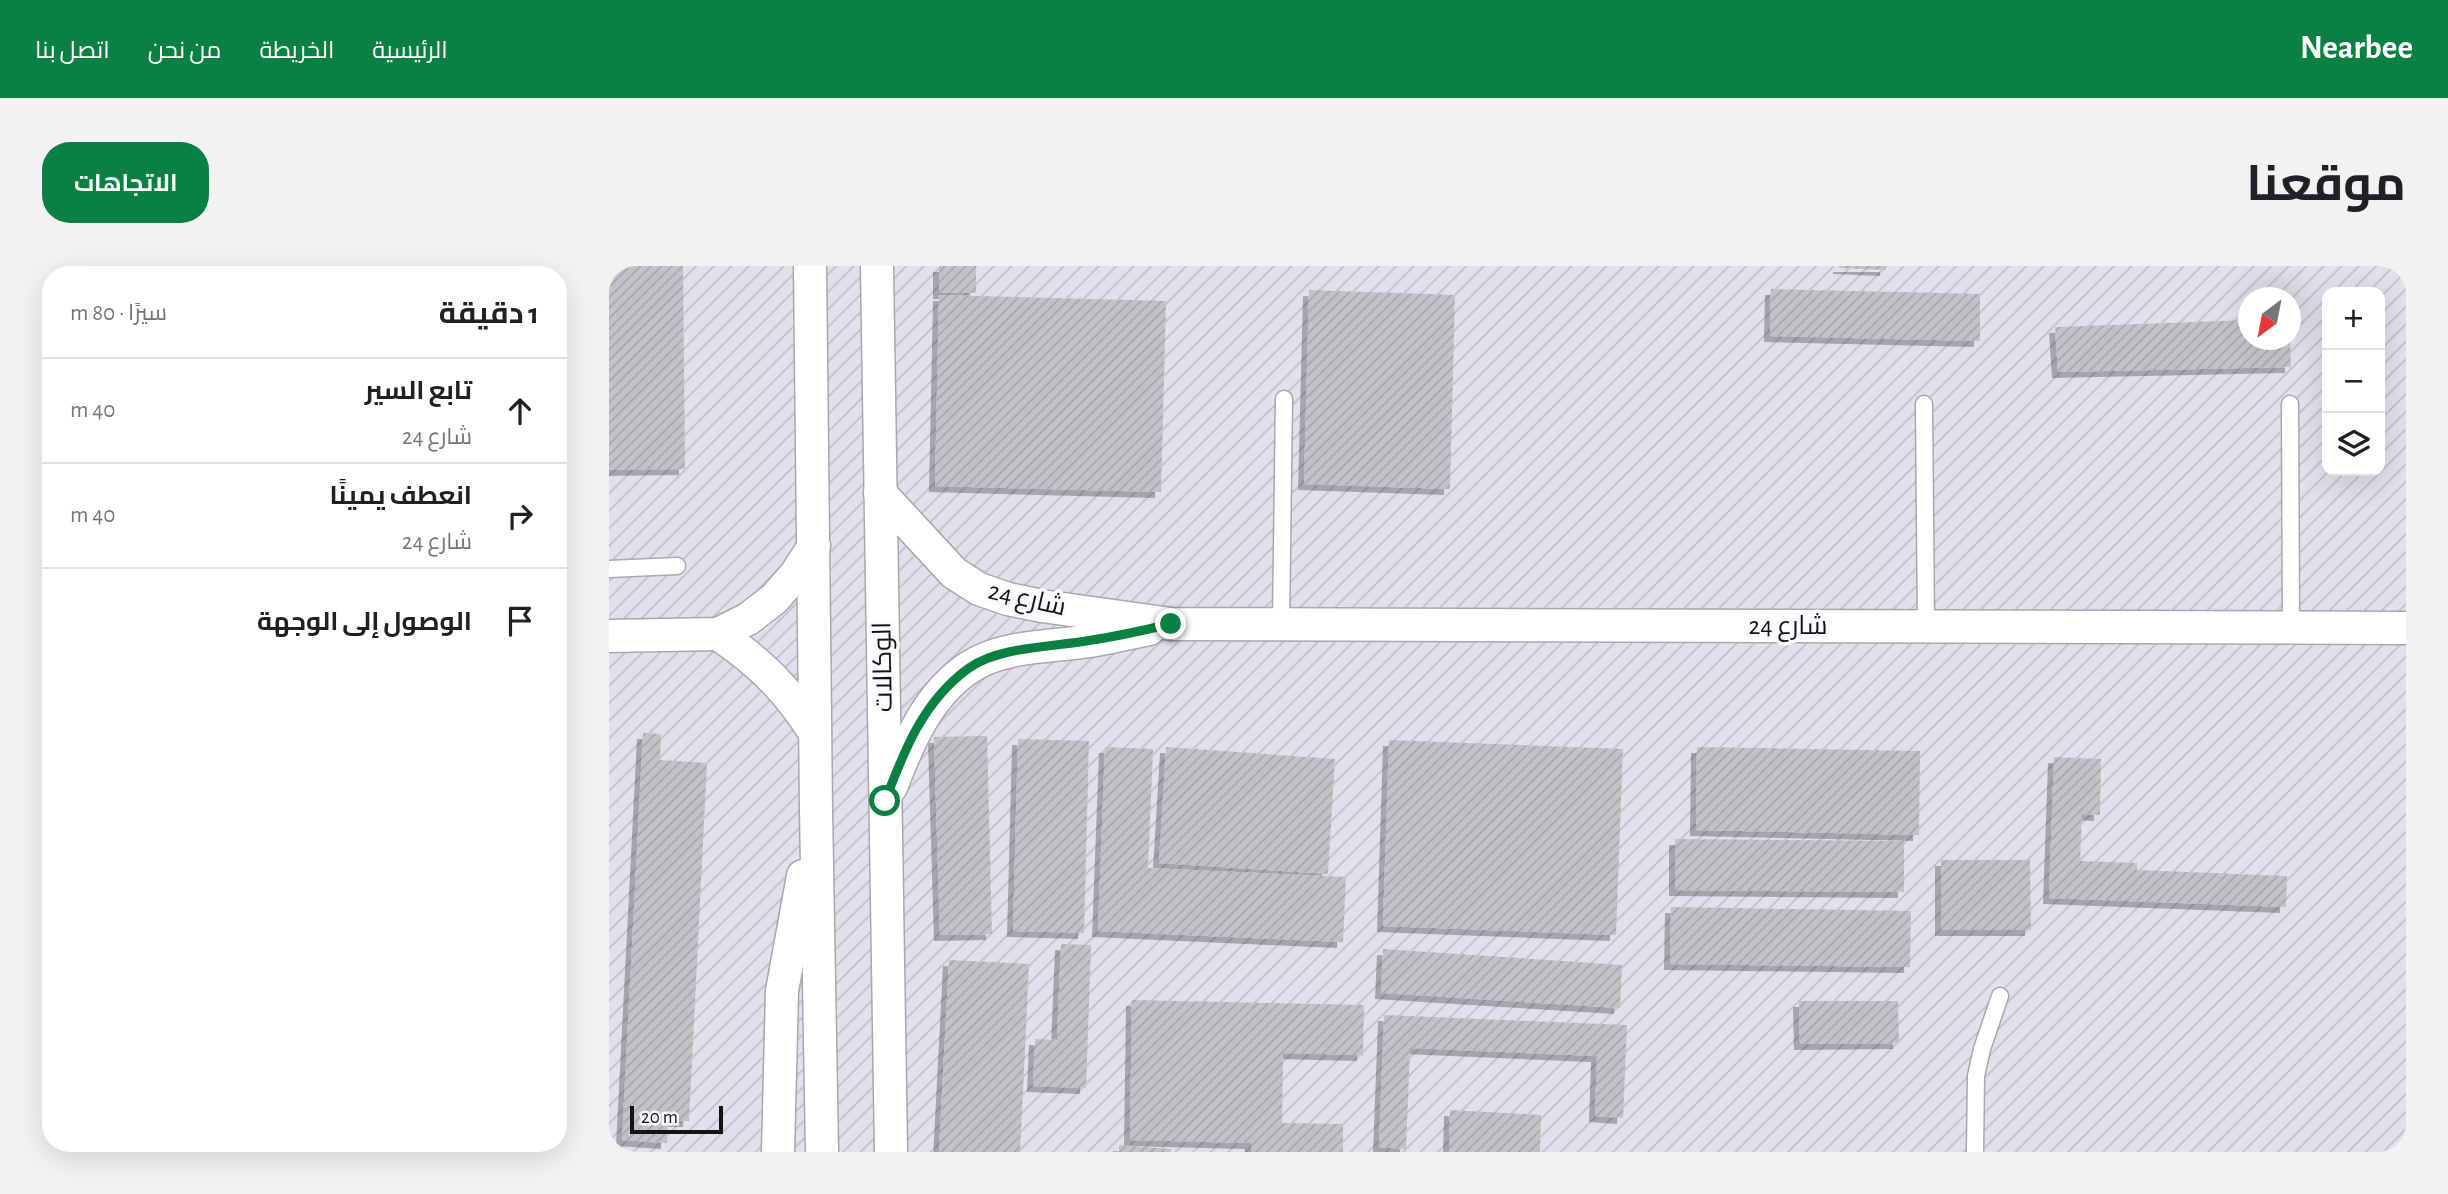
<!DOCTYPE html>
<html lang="ar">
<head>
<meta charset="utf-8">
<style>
  body { margin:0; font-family:"Alegreya Sans",Cairo,sans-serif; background:#f2f2f2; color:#202124; direction:rtl }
  .controls { position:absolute; right:21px; top:21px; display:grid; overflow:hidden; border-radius:14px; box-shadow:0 7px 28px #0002 }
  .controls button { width:63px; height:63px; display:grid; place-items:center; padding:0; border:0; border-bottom:2px solid #e0e0e0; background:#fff; color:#202124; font:35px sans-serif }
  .compass { position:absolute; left:1629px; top:21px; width:63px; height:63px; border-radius:50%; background:#fff; box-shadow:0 7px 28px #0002; rotate:212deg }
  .scale { position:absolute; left:21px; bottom:18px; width:93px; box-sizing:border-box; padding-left:7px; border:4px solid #131314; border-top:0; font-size:19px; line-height:24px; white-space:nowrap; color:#131314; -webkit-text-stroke:5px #faf9fe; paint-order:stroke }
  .stop { position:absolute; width:21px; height:21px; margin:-16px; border:5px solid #0b8043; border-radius:50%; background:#fff }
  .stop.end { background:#0b8043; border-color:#fff; box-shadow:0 2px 7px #0008 }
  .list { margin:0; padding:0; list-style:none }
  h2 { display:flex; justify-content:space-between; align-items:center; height:91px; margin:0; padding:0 28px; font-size:30px }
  h2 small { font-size:23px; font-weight:400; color:#757577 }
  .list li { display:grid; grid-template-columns:46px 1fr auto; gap:21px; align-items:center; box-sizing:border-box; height:105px; padding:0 28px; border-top:2px solid #e0e0e0 }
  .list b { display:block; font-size:26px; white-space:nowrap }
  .list p { margin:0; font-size:23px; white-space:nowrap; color:#757577 }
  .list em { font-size:23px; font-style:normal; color:#757577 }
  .icon { flex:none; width:38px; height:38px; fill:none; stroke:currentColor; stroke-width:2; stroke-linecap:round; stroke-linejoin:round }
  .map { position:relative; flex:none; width:1797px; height:886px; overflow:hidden; direction:ltr; border-radius:28px }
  header { display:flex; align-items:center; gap:42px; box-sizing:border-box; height:98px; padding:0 35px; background:#0b8043; color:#fff }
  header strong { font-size:33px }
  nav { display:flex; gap:38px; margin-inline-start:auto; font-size:24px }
  .intro { display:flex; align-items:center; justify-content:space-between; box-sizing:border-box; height:168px; padding:0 42px }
  h1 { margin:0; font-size:49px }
  .button { padding:18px 32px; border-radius:28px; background:#0b8043; color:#fff; font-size:24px; font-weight:700 }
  main { display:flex; gap:42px; padding:0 42px }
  aside { flex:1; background:#fff; border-radius:28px; box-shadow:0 7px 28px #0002 }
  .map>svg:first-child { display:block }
  .industrial { fill:url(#industrial-furrows); fill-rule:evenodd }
  .building { fill:url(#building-hatch); filter:url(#shadow) }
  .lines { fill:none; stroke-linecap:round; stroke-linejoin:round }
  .service-casing { stroke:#a8a8ac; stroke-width:19 }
  .minor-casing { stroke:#a8a8ac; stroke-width:35 }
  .service { stroke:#fff; stroke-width:16 }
  .minor { stroke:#fff; stroke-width:32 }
  .route { stroke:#0b8043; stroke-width:9 }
  .labels { text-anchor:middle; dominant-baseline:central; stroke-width:7; stroke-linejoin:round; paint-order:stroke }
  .street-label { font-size:26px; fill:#131314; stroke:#faf9fe }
</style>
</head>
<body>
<header>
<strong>Nearbee</strong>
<nav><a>الرئيسية</a><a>الخريطة</a><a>من نحن</a><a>اتصل بنا</a></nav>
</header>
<div class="intro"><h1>موقعنا</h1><a class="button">الاتجاهات</a></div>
<main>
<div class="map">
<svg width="1797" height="886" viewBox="0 0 1797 886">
  <defs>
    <pattern id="industrial-furrows" width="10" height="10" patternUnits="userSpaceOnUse" patternTransform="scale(1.75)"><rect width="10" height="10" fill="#e2e0ec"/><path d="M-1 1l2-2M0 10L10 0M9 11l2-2" fill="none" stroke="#c1bfca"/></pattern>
    <pattern id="building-hatch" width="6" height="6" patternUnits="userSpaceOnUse" patternTransform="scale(1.75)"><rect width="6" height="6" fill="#c3c3c7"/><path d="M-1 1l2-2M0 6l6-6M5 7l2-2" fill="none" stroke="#a7a7aa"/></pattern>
    <filter id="shadow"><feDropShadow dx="-6" dy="6" stdDeviation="0" flood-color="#0004"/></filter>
  </defs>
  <rect width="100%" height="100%" fill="#edecf1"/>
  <path class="industrial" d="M0 0H1797V886H0ZM1718 26H1771V205H1718ZM1640 32H1682V74H1640Z"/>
  <g class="building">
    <path d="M0 0H74L76 203 0 204Z"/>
    <rect x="330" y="0" width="37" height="27"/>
    <path d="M1230 0H1277V4L1230 2Z"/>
    <path d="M1162 23 1371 28V75L1161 70Z"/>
    <path d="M700 24 846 29 841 223 695 218Z"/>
    <path d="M330 29 557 35 552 226 326 220Z"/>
    <path d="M1640 54V74H1681L1682 101 1449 106 1446 61Z"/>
    <path d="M34 467 52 468 51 494 98 497 80 855H59L58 877 13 874Z"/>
    <path d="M378 470 383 668 331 669 325 471Z"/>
    <path d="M409 473 480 475 475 667 404 665Z"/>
    <path d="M780 474 1014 483 1007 669 774 660Z"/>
    <path d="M496 481 544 483 539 602 737 611 734 676 489 665Z"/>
    <path d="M557 481 726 493 719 608 550 597Z"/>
    <path d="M1088 481 1311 485 1310 569 1087 564Z"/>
    <path d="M1445 491 1492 493 1491 549 1473 548 1471 595 1528 597V604L1678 610 1677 641 1440 632Z"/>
    <path d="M1066 573 1295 575V626L1066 624Z"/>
    <path d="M1332 594H1421L1422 664H1332Z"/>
    <path d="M1062 641 1302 645 1301 701 1061 698Z"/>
    <path d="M452 678 482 679 477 822 424 820 426 773 448 774Z"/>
    <path d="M774 683 1013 699 1011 742 772 727Z"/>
    <path d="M340 694 420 698 411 886H330Z"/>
    <path d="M523 734 755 739 754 789 674 787 673 857 734 858V886H642V877L521 874Z"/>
    <path d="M1190 735H1289L1290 777 1191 778Z"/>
    <path d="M775 749 1018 759 1014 852 986 850 988 790 801 782 797 883 770 881Z"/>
    <path d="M841 844 932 849 931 886H840Z"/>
    <path d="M510 879 562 883V886H510Z"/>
  </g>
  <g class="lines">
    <defs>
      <g id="service">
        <path d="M1315 138 1317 360"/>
        <path d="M1681 138 1682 361"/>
        <path d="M0 303 68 300"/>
        <path d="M672 358 675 133"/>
        <path d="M1366 886 1367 810 1373 783 1391 730"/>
      </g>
      <g id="minor">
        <path d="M201 0 207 544 213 886"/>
        <path d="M268 0 282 886"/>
        <path d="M271 227 345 307 370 323 399 333 433 340 562 358 1797 362"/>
        <path d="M109 368C152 397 179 424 206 467"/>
        <path d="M0 370 109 368 139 353 165 333 187 308 205 280"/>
        <path d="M282 521C299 477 319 428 361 401 394 379 443 381 481 375 501 372 520 367 540 363"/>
        <path d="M169 886 173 725 194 610"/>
      </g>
    </defs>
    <use href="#service" class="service-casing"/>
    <use href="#minor" class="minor-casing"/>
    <use href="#service" class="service"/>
    <use href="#minor" class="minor"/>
  </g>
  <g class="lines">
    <path class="route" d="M276 535C295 485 314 435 360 402 391 380 446 381 483 374 510 370 536 364 562 358"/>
  </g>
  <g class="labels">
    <g class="street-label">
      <text transform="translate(418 333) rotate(13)">شارع 24</text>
      <text x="1179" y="360">شارع 24</text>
      <text transform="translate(274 401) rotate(-91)">الوكالات</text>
    </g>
  </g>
</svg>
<div class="controls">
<button>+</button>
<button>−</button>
<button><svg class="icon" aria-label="layers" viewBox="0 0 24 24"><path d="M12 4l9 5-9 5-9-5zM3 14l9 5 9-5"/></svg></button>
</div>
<svg class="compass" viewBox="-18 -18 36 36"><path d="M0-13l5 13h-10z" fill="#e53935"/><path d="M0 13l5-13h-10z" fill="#757577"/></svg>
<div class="scale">20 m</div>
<div class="stop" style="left:276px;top:535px"></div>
<div class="stop end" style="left:562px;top:358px"></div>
</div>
<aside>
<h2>1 دقيقة<small>سيرًا · 80 m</small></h2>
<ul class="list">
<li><svg class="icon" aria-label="ahead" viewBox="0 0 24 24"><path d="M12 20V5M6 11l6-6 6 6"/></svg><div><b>تابع السير</b><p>شارع 24</p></div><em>40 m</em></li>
<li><svg class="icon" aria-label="right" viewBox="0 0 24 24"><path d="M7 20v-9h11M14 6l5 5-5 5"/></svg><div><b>انعطف يمينًا</b><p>شارع 24</p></div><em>40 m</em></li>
<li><svg class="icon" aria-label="arrive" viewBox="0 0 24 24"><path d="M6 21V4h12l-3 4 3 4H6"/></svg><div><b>الوصول إلى الوجهة</b></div></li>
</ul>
</aside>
</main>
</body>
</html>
